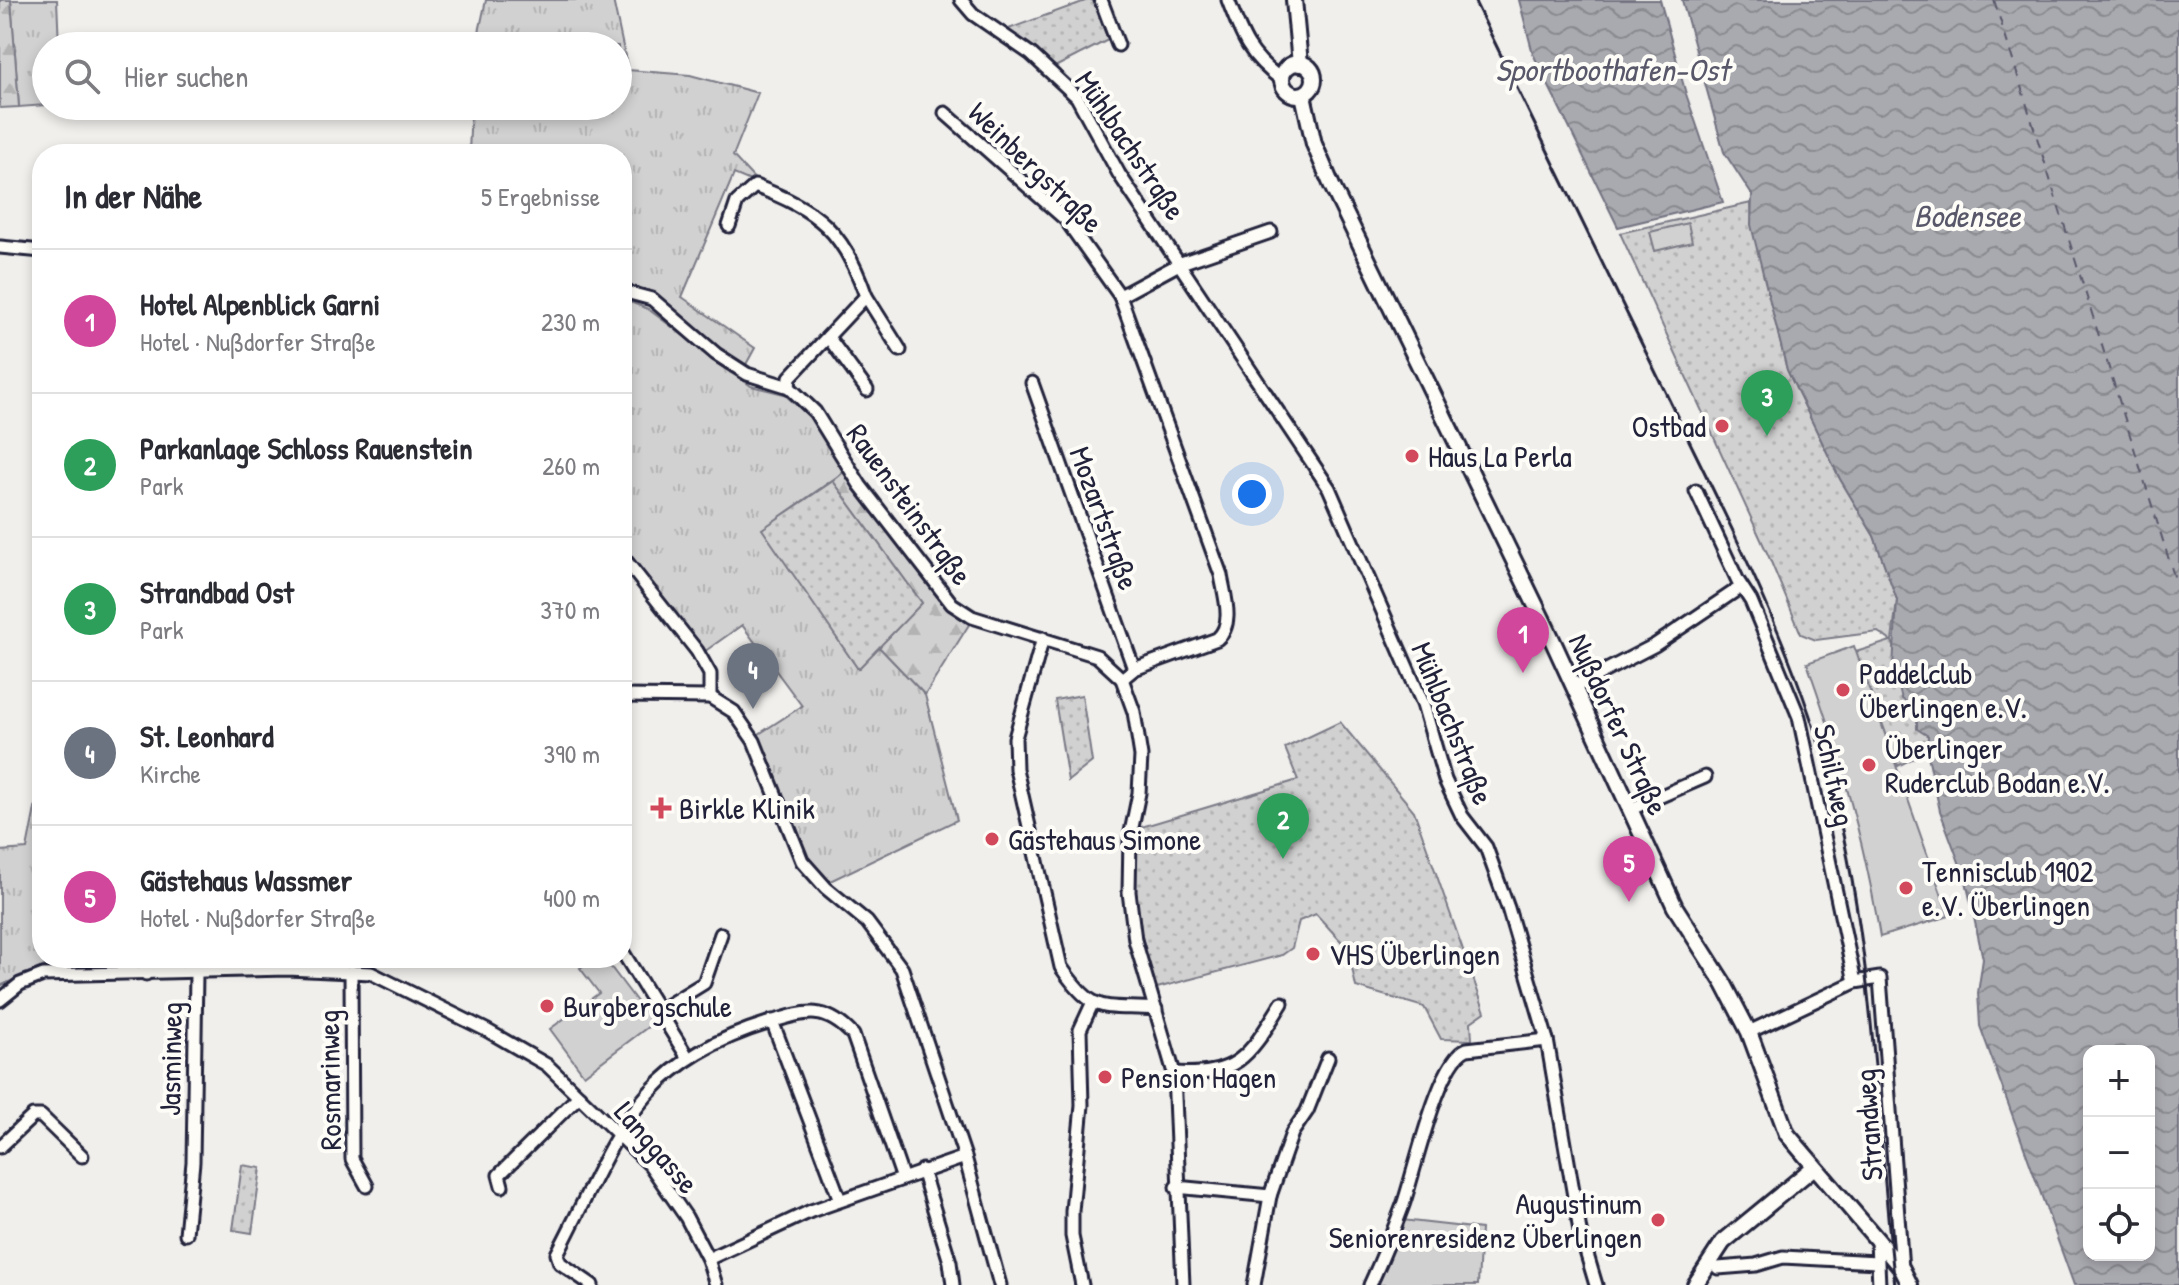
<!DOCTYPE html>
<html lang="de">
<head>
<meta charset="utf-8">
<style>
  body { margin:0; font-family:"Patrick Hand",sans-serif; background:#f7f7f7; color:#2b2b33 }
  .controls { position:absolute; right:24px; bottom:24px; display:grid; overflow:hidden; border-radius:16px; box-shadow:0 4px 12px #0003 }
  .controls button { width:72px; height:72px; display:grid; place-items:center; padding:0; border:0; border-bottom:2px solid #e1e1e2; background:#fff; color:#2b2b33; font:40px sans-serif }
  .you { position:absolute; left:1252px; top:494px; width:28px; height:28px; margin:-20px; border:6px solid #fff; border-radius:50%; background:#1a73e8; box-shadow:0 0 0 12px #1a73e833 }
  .badge { display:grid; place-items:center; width:52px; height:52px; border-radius:50%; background:#db2777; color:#fff; font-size:26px; font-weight:700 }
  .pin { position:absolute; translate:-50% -66px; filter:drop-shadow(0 2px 4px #0008) }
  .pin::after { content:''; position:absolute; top:42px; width:28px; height:24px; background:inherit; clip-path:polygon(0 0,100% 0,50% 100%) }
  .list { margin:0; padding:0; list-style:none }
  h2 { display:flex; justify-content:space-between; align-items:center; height:104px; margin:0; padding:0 32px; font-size:34px }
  h2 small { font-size:26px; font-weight:400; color:#7c7c81 }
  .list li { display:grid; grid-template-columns:52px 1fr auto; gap:24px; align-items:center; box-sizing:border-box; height:144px; padding:0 32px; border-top:2px solid #e1e1e2 }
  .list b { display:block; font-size:30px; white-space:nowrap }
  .list p { margin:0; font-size:26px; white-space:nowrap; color:#7c7c81 }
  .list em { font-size:26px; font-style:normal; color:#7c7c81 }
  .icon { flex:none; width:44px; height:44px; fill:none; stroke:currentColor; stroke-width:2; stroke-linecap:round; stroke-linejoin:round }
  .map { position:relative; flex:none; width:2179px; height:1285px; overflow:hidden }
  .search { position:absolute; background:#fff; box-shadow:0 4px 12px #0003; left:32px; top:32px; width:600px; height:88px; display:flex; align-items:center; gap:20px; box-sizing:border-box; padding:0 28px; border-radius:44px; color:#7c7c81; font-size:30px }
  .panel { position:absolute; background:#fff; box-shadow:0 4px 12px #0003; left:32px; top:144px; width:600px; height:824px; border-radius:32px }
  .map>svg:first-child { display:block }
  .grass { fill:url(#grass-tufts); stroke:#7a7a86; stroke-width:2 }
  .forest { fill:url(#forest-firs); stroke:#7a7a86; stroke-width:2 }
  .park { fill:url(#park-dots); stroke:#7a7a86; stroke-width:2 }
  .pitch { fill:#d2d1d1; stroke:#7a7a86; stroke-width:2 }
  .water { fill:url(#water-waves); stroke:#737381; stroke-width:2; fill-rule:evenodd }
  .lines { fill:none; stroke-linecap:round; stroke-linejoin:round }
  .ferry { stroke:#58586a; stroke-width:2; stroke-dasharray:10 8; stroke-linecap:butt }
  .minor-casing { stroke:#22223b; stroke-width:17 }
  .tertiary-casing { stroke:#22223b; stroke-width:20 }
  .minor { stroke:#fdfcf7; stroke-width:11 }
  .tertiary { stroke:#fdfcf7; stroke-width:14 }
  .rail { stroke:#22223b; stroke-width:3 }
  .poi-dot { fill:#d1495b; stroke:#fdfcf7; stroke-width:3 }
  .labels { text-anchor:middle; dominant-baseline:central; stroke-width:8; stroke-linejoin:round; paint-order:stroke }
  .street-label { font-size:30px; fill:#22223b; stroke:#fdfcf7 }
  .poi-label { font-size:30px; fill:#22223b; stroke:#fdfcf7; text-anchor:start }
  .water-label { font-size:32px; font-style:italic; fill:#58586a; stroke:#fdfcf7 }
</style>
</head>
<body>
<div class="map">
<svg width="2179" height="1285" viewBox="0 0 2179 1285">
  <defs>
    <pattern id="grass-tufts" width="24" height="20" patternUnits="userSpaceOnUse" patternTransform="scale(2)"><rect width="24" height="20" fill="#d2d1d1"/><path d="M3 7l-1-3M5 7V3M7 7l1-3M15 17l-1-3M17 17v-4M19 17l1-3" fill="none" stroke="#b4b3b4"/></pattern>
    <pattern id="forest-firs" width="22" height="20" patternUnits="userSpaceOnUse" patternTransform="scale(2)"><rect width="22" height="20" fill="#d2d1d1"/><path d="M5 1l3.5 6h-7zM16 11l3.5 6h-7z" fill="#b4b3b4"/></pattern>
    <pattern id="park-dots" width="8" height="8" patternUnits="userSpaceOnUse" patternTransform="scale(2)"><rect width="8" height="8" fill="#d2d1d1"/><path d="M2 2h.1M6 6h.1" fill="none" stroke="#b4b3b4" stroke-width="1.8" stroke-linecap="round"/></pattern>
    <pattern id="water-waves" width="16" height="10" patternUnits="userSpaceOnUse" patternTransform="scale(2)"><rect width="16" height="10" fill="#a9a9b0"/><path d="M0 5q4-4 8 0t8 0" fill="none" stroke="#898990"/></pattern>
  </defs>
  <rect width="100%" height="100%" fill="#f0efec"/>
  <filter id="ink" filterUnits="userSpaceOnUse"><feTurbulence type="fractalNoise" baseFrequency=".0125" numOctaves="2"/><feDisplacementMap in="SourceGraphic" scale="16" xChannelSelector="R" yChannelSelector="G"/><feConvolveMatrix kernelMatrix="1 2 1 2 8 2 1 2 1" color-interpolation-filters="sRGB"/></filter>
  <g filter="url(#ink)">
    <g class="grass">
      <path d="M11 0H57L59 46H46V105L19 107Z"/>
      <path d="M486 0H613L628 70 690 75 758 93 733 156 760 185 734 174 682 297 755 348 744 368 722 355 651 293 622 289V154H469L471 106H618V46H476Z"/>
      <path d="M622 299 648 309 751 386 784 394 813 420 845 471 763 529 858 669 879 647 925 695 957 820 828 882 805 858 756 736 802 706 742 625 704 652 622 549Z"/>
      <path d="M42 773V958H63L0 986V851L27 849Z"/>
    </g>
    <g class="forest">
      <path d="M0 0H11L19 107 0 108Z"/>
      <path d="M845 471 945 604 970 623 925 695 879 647 922 603 833 481Z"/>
    </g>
    <g class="park">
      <path d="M1088 0H1093L1108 40 1053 68 1003 31Z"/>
      <path d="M1751 203 1752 225 1787 370 1840 479 1874 536 1897 600 1892 641 1929 735 1927 751 1898 766 1856 652 1891 641 1878 632 1816 640 1801 634 1769 557 1620 233Z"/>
      <path d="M833 481 922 603 858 669 762 529Z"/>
      <path d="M1082 695 1092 762 1068 781 1055 700Z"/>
      <path d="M1340 722 1414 811 1485 1012 1471 1022 1472 1040 1441 1039 1424 1007 1356 987 1348 949 1316 914 1299 921 1292 948 1282 955 1157 988C1135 924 1133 895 1138 828L1298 780 1285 748Z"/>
      <path d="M242 1165 261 1168 252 1233 233 1230Z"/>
    </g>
    <g class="pitch">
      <path d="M1688 223 1692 242 1655 251 1650 232Z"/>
      <path d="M1854 646 1949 916 1880 937C1865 842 1839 753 1807 663Z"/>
      <path d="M594 958H604L653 1023 584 1075 550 1029 599 993 580 968Z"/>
      <path d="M1402 1220 1481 1229 1478 1285H1375Z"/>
    </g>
    <g class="water">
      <path d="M1519 0H1660L1686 94 1723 202 1618 227 1533 54Z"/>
      <path d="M1682 0H2179V1285H2074L1980 1026 1978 993 1983 959 1966 881 1940 811 1927 751 1928 736 1917 729V711L1902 699 1893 667 1897 600 1874 536 1840 479 1787 370 1751 225 1752 195 1724 152ZM2089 1051H2149V1255H2089Z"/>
    </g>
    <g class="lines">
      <path class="ferry" d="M1994 0 2179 592"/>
      <defs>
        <g id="minor">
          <path d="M961 0 973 14 1031 54 1077 97 1119 174 1329 488 1423 704 1445 780 1462 816 1486 847 1508 908 1547 1040 1580 1231 1596 1285"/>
          <path d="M1101 0 1118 45"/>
          <path d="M1228 0C1242 37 1249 56 1282 80"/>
          <path d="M945 113 1066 220 1120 296"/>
          <path d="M729 226 737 202 755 186C818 210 844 231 866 296L790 377 789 387"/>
          <path d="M0 247 42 251"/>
          <path d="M622 291 652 299 716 354 747 374 789 387 815 412 860 485 952 604 972 617 1097 656 1122 679 1134 712 1141 756 1139 793 1130 837 1129 892 1135 940 1174 1073 1183 1285"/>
          <path d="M866 296 900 350"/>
          <path d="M828 337 867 390"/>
          <path d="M1032 383 1134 669"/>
          <path d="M1696 491 1738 581 1751 601 1799 717 1855 982"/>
          <path d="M622 556 697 651 710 674V697"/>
          <path d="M1043 638 1015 738 1016 769 1061 967C1095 1016 1101 1005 1156 1009"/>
          <path d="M1122 679 1134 669 1217 639C1235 624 1224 595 1221 575L1120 296 1181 263 1271 232"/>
          <path d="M1574 687 1655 645 1741 587"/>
          <path d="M622 696 710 697 734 712 754 741 802 861 826 888 867 922 902 969 965 1157 1000 1285"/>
          <path d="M1631 809 1705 777"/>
          <path d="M622 951 688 1058"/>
          <path d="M351 971 352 1159 367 1186"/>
          <path d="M146 974V958"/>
          <path d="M0 1000 20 984 43 975 288 969 371 973 488 1031 547 1065 650 1165 686 1217 708 1259 716 1285"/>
          <path d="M660 1010 704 983 721 934"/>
          <path d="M772 1021 840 1200"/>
          <path d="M1749 1032 1855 982 1880 978 1902 1269"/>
          <path d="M1174 1073C1240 1077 1250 1054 1282 1003"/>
          <path d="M0 1147 33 1116H41L82 1156"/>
          <path d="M922 1170 950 1262 953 1285"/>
          <path d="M502 1186 499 1175 579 1096"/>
          <path d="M1176 1187 1270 1196 1292 1133 1307 1111 1328 1058"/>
          <path d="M186 1234 193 1162 196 974"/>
          <path d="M1877 1241 1879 1285"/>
          <path d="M708 1259 811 1211 965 1157"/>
          <path d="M1718 1268 1756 1265 1783 1257 1877 1262"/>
          <path d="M592 1285 560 1263 557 1254C618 1138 632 1064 771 1022 807 1011 825 1005 853 1035L902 1176"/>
          <path d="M1082 1285 1072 1236V1211L1082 1105 1080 1030 1092 1004"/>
          <path d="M1254 1285 1270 1196"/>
          <path d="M1370 1285C1382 1259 1393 1232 1403 1205 1414 1175 1438 1060 1467 1049L1547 1040"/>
        </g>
        <g id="tertiary">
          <path d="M1294 0 1300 64"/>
          <circle cx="1298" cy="79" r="16"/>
          <path d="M1303 95 1314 144 1332 186 1550 635 1675 907 1724 984 1749 1032 1787 1134 1902 1269 1910 1285"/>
          <path d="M1695 1285 1723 1242 1813 1168"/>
        </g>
      </defs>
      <use href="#minor" class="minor-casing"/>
      <use href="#tertiary" class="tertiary-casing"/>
      <use href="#minor" class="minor"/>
      <use href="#tertiary" class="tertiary"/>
      <path class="rail" d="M1474 0C1541 138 1609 276 1676 414 1734 532 1793 648 1828 774 1875 941 1875 1114 1895 1285"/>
    </g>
  </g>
  <g class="poi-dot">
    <circle cx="1722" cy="426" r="8"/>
    <circle cx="1412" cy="456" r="8"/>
    <circle cx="1843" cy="690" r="8"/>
    <circle cx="1869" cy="765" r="8"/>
    <path d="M657 796h8v8h8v8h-8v8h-8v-8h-8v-8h8z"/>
    <circle cx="992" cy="839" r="8"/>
    <circle cx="1906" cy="888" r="8"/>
    <circle cx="1313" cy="954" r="8"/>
    <circle cx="547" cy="1006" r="8"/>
    <circle cx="1105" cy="1077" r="8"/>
    <circle cx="1658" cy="1220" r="8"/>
  </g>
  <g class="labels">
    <g class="street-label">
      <text transform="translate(1131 145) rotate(56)">Mühlbachstraße</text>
      <text transform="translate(1036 167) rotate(44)">Weinbergstraße</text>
      <text transform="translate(910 504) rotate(54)">Rauensteinstraße</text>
      <text transform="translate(1105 518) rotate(70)">Mozartstraße</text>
      <text transform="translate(1453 723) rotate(68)">Mühlbachstraße</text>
      <text transform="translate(1619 724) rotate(65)">Nußdorfer Straße</text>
      <text transform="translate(1835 775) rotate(78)">Schilfweg</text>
      <text transform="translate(170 1059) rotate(-89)">Jasminweg</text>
      <text transform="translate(329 1080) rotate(-91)">Rosmarinweg</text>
      <text transform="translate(1868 1125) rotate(-94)">Strandweg</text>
      <text transform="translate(657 1147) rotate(49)">Langgasse</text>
    </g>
    <g class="poi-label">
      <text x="1706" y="426" text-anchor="end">Ostbad</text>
      <text x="1428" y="456">Haus La Perla</text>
      <text x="1859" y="673">Paddelclub<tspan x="1859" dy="34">Überlingen e.V.</tspan></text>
      <text x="1885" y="748">Überlinger<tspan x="1885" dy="34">Ruderclub Bodan e.V.</tspan></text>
      <text x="679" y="808">Birkle Klinik</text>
      <text x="1008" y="839">Gästehaus Simone</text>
      <text x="1922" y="871">Tennisclub 1902<tspan x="1922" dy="34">e.V. Überlingen</tspan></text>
      <text x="1329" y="954">VHS Überlingen</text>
      <text x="563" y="1006">Burgbergschule</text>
      <text x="1121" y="1077">Pension Hagen</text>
      <text x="1642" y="1203" text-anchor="end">Augustinum<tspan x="1642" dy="34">Seniorenresidenz Überlingen</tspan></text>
    </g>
    <g class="water-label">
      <text x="1612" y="69">Sportboothafen-Ost</text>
      <text x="1967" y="215">Bodensee</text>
    </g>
  </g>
</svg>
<div class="controls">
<button>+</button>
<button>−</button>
<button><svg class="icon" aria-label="locate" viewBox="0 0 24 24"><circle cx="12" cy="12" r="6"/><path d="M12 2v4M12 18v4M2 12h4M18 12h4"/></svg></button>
</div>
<div class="you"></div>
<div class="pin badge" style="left:1523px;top:673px;background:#d1479c">1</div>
<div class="pin badge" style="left:1283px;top:859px;background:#2e9e5b">2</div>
<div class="pin badge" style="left:1767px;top:436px;background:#2e9e5b">3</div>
<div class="pin badge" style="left:753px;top:709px;background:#6b7280">4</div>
<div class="pin badge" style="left:1629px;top:902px;background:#d1479c">5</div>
<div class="search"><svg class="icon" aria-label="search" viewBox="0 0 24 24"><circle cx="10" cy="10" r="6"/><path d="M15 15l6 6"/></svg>Hier suchen</div>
<section class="panel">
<h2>In der Nähe<small>5 Ergebnisse</small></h2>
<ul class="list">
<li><span class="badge" style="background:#d1479c">1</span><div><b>Hotel Alpenblick Garni</b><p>Hotel · Nußdorfer Straße</p></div><em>230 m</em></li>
<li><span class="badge" style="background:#2e9e5b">2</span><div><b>Parkanlage Schloss Rauenstein</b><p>Park</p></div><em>260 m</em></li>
<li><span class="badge" style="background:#2e9e5b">3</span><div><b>Strandbad Ost</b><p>Park</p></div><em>370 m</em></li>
<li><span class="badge" style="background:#6b7280">4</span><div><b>St. Leonhard</b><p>Kirche</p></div><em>390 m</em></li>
<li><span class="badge" style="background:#d1479c">5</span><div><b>Gästehaus Wassmer</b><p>Hotel · Nußdorfer Straße</p></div><em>400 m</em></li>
</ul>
</section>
</div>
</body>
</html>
